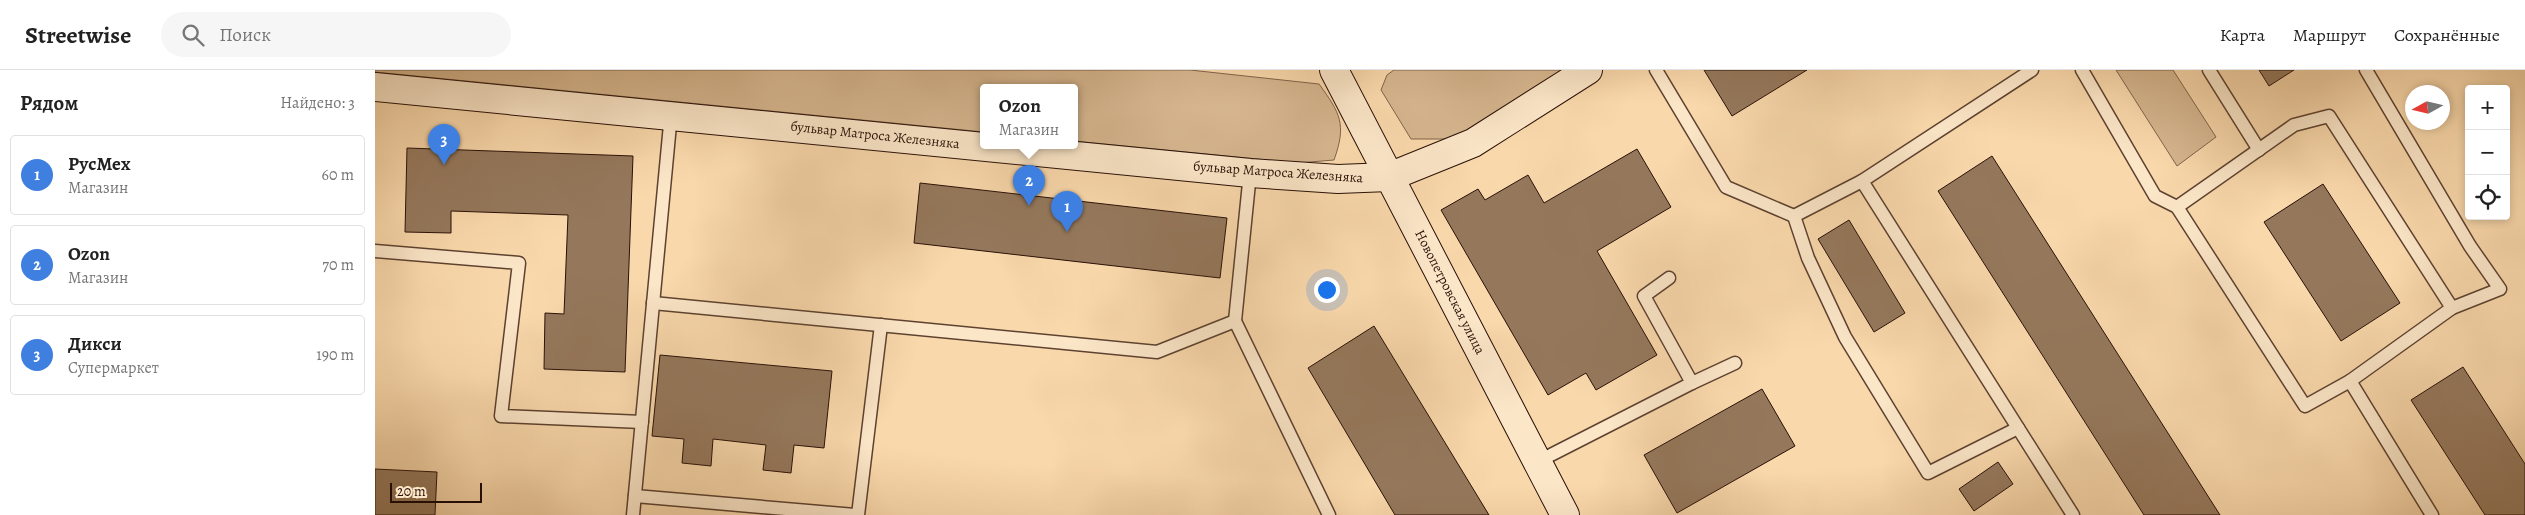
<!DOCTYPE html>
<html lang="ru">
<head>
<meta charset="utf-8">
<style>
  body { margin:0; font-family:Alegreya,serif; background:#f6f6f6; color:#222 }
  .controls { position:absolute; right:15px; top:15px; display:grid; overflow:hidden; border-radius:5px; box-shadow:0 2px 8px #0003 }
  .controls button { width:45px; height:45px; display:grid; place-items:center; padding:0; border:0; border-bottom:1px solid #e0e0e0; background:#fff; color:#222; font:25px sans-serif }
  .compass { position:absolute; left:2030px; top:15px; width:45px; height:45px; border-radius:50%; background:#fff; box-shadow:0 2px 8px #0003; rotate:262deg }
  .scale { position:absolute; left:15px; bottom:12px; width:92px; box-sizing:border-box; padding-left:5px; border:2px solid #291007; border-top:0; font-size:14px; line-height:18px; white-space:nowrap; color:#291007; -webkit-text-stroke:4px #fbe6c8; paint-order:stroke }
  .you { position:absolute; left:951px; top:219px; width:18px; height:18px; margin:-12px; border:4px solid #fff; border-radius:50%; background:#1a73e8; box-shadow:0 0 0 8px #1a73e833 }
  .badge { display:grid; place-items:center; width:32px; height:32px; border-radius:50%; background:#111827; color:#fff; font-size:16px; font-weight:700 }
  .pin { position:absolute; translate:-50% -41px; filter:drop-shadow(0 1px 2px #0008) }
  .pin::after { content:''; position:absolute; top:26px; width:18px; height:15px; background:inherit; clip-path:polygon(0 0,100% 0,50% 100%) }
  .popup { position:absolute; left:605px; top:14px; width:98px; height:65px; box-sizing:border-box; display:grid; place-content:center; border-radius:5px; background:#fff; filter:drop-shadow(0 1px 4px #0005); font-size:16px; white-space:nowrap; color:#767676 }
  .popup b { font-size:19px; color:#222 }
  .popup::after { content:''; position:absolute; left:50%; top:100%; margin-left:-10px; border:10px solid transparent; border-top-color:#fff }
  .list { margin:0; padding:0; list-style:none }
  h2 { display:flex; justify-content:space-between; align-items:center; height:65px; margin:0; padding:0 20px; font-size:21px }
  h2 small { font-size:16px; font-weight:400; color:#767676 }
  .list li { display:grid; grid-template-columns:32px 1fr auto; gap:15px; align-items:center; box-sizing:border-box; height:80px; margin:0 10px 10px; padding:0 10px; border:1px solid #e0e0e0; border-radius:5px }
  .list b { display:block; font-size:19px; white-space:nowrap }
  .list p { margin:0; font-size:16px; white-space:nowrap; color:#767676 }
  .list em { font-size:16px; font-style:normal; color:#767676 }
  .icon { flex:none; width:28px; height:28px; fill:none; stroke:currentColor; stroke-width:2; stroke-linecap:round; stroke-linejoin:round }
  .map { position:relative; flex:none; width:2150px; height:445px; overflow:hidden }
  header { display:flex; align-items:center; gap:30px; box-sizing:border-box; height:70px; padding:0 25px; background:#fff; border-bottom:1px solid #e0e0e0 }
  header strong { font-size:24px }
  nav { display:flex; gap:28px; margin-inline-start:auto; font-size:18px }
  .search { width:350px; height:45px; background:#f6f6f6; display:flex; align-items:center; gap:12px; box-sizing:border-box; padding:0 18px; border-radius:28px; color:#767676; font-size:19px }
  main { display:flex }
  aside { flex:1; background:#fff }
  .map>svg:first-child { display:block }
  .green { fill:#d6b68f; stroke:#80634b }
  .building { fill:#95785c; stroke:#291007 }
  .lines { fill:none; stroke-linecap:round; stroke-linejoin:round }
  .lane-casing { stroke:#5d4230; stroke-width:15 }
  .secondary-casing { stroke:#291007; stroke-width:30 }
  .lane { stroke:#fbe6c8; stroke-width:12 }
  .secondary { stroke:#fbe6c8; stroke-width:28 }
  .labels { text-anchor:middle; dominant-baseline:central; stroke-width:4; stroke-linejoin:round; paint-order:stroke }
  .street-label { font-size:14px; fill:#291007; stroke:#fbe6c8 }
</style>
</head>
<body>
<header>
<strong>Streetwise</strong>
<div class="search"><svg class="icon" aria-label="search" viewBox="0 0 24 24"><circle cx="10" cy="10" r="6"/><path d="M15 15l6 6"/></svg>Поиск</div>
<nav><a>Карта</a><a>Маршрут</a><a>Сохранённые</a></nav>
</header>
<main>
<aside>
<h2>Рядом<small>Найдено: 3</small></h2>
<ul class="list">
<li><span class="badge" style="background:#3f7fe0">1</span><div><b>РусМех</b><p>Магазин</p></div><em>60 m</em></li>
<li><span class="badge" style="background:#3f7fe0">2</span><div><b>Ozon</b><p>Магазин</p></div><em>70 m</em></li>
<li><span class="badge" style="background:#3f7fe0">3</span><div><b>Дикси</b><p>Супермаркет</p></div><em>190 m</em></li>
</ul>
</aside>
<div class="map">
<svg width="2150" height="445" viewBox="0 0 2150 445">
  <rect width="100%" height="100%" fill="#f9d8ab"/>
  <filter id="stains"><feTurbulence type="fractalNoise" baseFrequency=".004" numOctaves="4"/><feColorMatrix values="0 0 0 0 .2 0 0 0 0 .09 0 0 0 0 .02 0 0 0 .5 -.17"/></filter>
  <radialGradient id="worn" r=".72"><stop offset=".6" stop-color="#630" stop-opacity="0"/><stop offset="1" stop-color="#630" stop-opacity=".3"/></radialGradient>
  <g class="green">
    <path d="M0 0H815L944 14C965 43 972 54 959 90L923 93 699 71V17H609V62L0 2Z"/>
    <path d="M1019 0H1188L1080 69H1036L1006 20 1012 5Z"/>
    <path d="M1741 0H1798L1841 67 1802 96Z"/>
  </g>
  <g class="building">
    <path d="M1329 0H1432L1357 46Z"/>
    <path d="M1884 0H1919L1894 16Z"/>
    <path d="M32 78 258 86 250 302 169 299 170 243 189 244 193 145 76 141V163L30 162Z"/>
    <path d="M1262 79 1296 137 1222 181 1282 285 1221 320 1211 303 1173 325 1066 140 1103 119 1110 130 1153 105 1169 133Z"/>
    <path d="M1617 86 1845 445H1769L1563 121Z"/>
    <path d="M545 113 852 148 845 208 539 173Z"/>
    <path d="M1948 114 2025 233 1966 271 1889 152Z"/>
    <path d="M1474 150 1530 243 1499 262 1443 169Z"/>
    <path d="M999 256 1114 445H1020L933 298Z"/>
    <path d="M285 285 457 301 449 378 419 375 416 403 388 400 391 375 338 369 336 396 307 393 309 369 277 366Z"/>
    <path d="M2088 297 2150 394V445H2110L2036 330Z"/>
    <path d="M1387 319 1420 376 1302 443 1269 385Z"/>
    <path d="M1623 392 1638 414 1599 441 1584 419Z"/>
    <path d="M0 399 62 402 60 445H0Z"/>
  </g>
  <g class="lines">
    <defs>
      <g id="lane">
        <path d="M1281 0 1351 117 1419 146"/>
        <path d="M1657 0 1487 111 1698 445"/>
        <path d="M1707 0 1780 126 1802 137 1930 336 1975 311 2057 445"/>
        <path d="M1834 0 1884 80"/>
        <path d="M1991 0 2095 176 2125 219 2077 238"/>
        <path d="M875 103 860 251 954 445"/>
        <path d="M1487 111 1419 146 1433 188 1470 267 1553 403 1643 358"/>
        <path d="M1802 137 1919 55 1954 46 2077 238 1975 311"/>
        <path d="M0 181 144 193 126 346 267 352"/>
        <path d="M278 233 782 282 860 251"/>
        <path d="M1317 313 1360 293"/>
        <path d="M1162 392 1317 313 1269 226 1294 208"/>
        <path d="M260 426 480 445"/>
        <path d="M258 445 296 44"/>
        <path d="M483 445 506 255"/>
      </g>
      <g id="secondary">
        <path d="M959 0 1190 445"/>
        <path d="M0 17 875 103 963 109 1014 107 1098 73 1213 0"/>
      </g>
    </defs>
    <use href="#lane" class="lane-casing"/>
    <use href="#secondary" class="secondary-casing"/>
    <use href="#lane" class="lane"/>
    <use href="#secondary" class="secondary"/>
  </g>
  <g class="labels">
    <g class="street-label">
      <text transform="translate(500 65) rotate(6)">бульвар Матроса Железняка</text>
      <text transform="translate(903 102) rotate(4)">бульвар Матроса Железняка</text>
      <text transform="translate(1075 222) rotate(63)">Новопетровская улица</text>
    </g>
  </g>
  <rect width="100%" height="100%" filter="url(#stains)"/>
  <rect width="100%" height="100%" fill="url(#worn)"/>
</svg>
<div class="controls">
<button>+</button>
<button>−</button>
<button><svg class="icon" aria-label="locate" viewBox="0 0 24 24"><circle cx="12" cy="12" r="6"/><path d="M12 2v4M12 18v4M2 12h4M18 12h4"/></svg></button>
</div>
<svg class="compass" viewBox="-18 -18 36 36"><path d="M0-13l5 13h-10z" fill="#e53935"/><path d="M0 13l5-13h-10z" fill="#767676"/></svg>
<div class="scale">20 m</div>
<div class="you"></div>
<div class="pin badge" style="left:692px;top:162px;background:#3f7fe0">1</div>
<div class="pin badge" style="left:654px;top:136px;background:#3f7fe0">2</div>
<div class="popup"><b>Ozon</b>Магазин</div>
<div class="pin badge" style="left:69px;top:95px;background:#3f7fe0">3</div>
</div>
</main>
</body>
</html>
